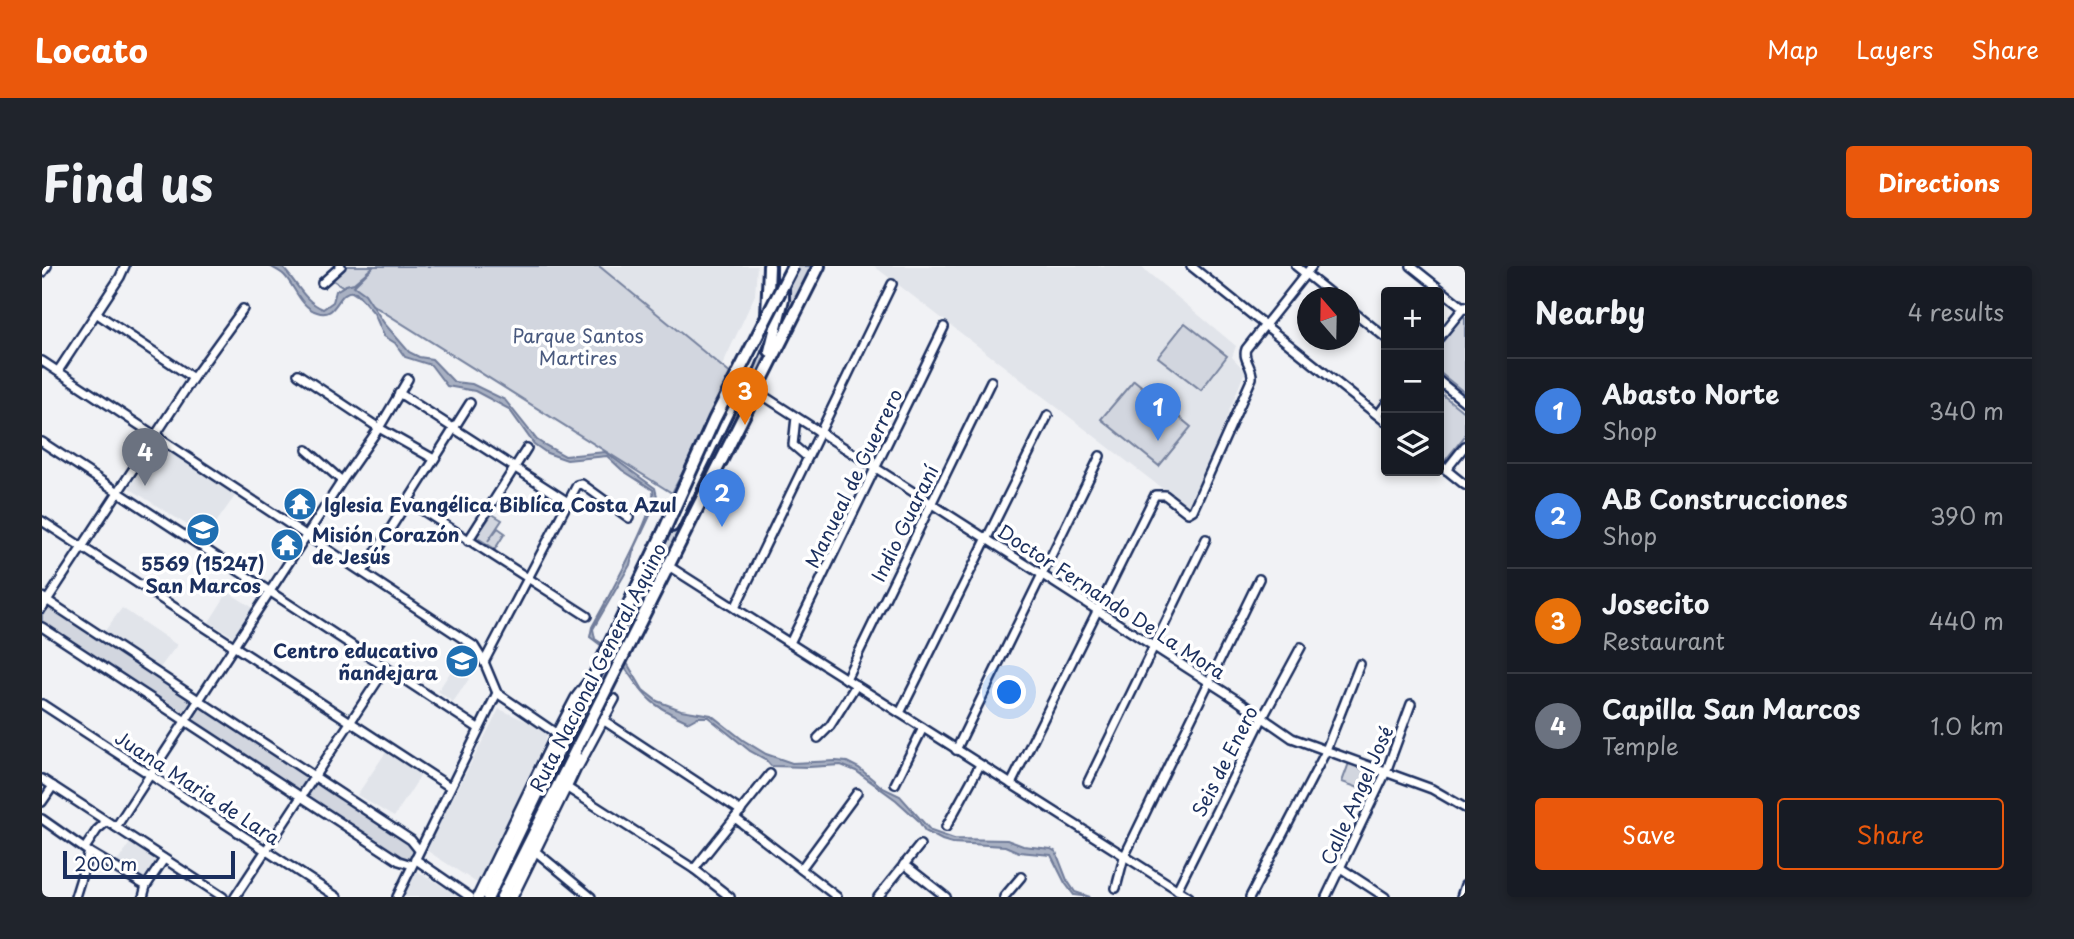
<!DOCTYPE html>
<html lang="en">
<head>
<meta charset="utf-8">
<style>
  body { margin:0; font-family:"Playpen Sans",sans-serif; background:#20242c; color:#f1f3f6 }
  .controls { position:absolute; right:21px; top:21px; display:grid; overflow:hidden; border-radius:7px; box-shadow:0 4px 10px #0003 }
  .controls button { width:63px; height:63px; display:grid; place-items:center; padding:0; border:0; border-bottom:2px solid #363941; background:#171b24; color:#f1f3f6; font:35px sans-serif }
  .compass { position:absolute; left:1255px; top:21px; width:63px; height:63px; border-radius:50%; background:#171b24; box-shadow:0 4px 10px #0003; rotate:340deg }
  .scale { position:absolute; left:21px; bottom:18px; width:172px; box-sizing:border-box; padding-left:7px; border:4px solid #1b2f5e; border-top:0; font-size:19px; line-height:24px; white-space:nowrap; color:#1b2f5e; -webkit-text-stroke:5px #fff; paint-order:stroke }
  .you { position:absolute; left:968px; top:427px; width:24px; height:24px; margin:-18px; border:5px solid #fff; border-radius:50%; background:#1a73e8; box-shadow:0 0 0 10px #1a73e833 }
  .badge { display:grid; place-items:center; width:46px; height:46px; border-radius:50%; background:#ea580c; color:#fff; font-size:23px; font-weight:700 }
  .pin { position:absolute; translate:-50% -58px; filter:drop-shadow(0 2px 4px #0008) }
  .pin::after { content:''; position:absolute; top:37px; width:24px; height:21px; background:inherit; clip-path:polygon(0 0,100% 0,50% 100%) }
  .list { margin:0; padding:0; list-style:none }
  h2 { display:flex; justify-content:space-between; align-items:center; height:91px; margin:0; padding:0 28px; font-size:30px }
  h2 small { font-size:23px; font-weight:400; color:#9ea1a6 }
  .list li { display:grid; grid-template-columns:46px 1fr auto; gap:21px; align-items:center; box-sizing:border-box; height:105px; padding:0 28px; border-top:2px solid #363941 }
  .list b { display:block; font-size:26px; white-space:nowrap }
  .list p { margin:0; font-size:23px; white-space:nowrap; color:#9ea1a6 }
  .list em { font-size:23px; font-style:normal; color:#9ea1a6 }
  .actions { display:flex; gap:14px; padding:21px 28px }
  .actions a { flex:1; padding:16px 0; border:2px solid #ea580c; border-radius:7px; text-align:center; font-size:24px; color:#ea580c }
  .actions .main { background:#ea580c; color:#fff }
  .icon { flex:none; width:38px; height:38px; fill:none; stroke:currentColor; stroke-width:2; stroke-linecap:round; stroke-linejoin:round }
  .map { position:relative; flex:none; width:1423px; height:631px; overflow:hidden; border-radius:7px }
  header { display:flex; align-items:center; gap:42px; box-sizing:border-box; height:98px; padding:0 35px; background:#ea580c; color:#fff }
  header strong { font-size:33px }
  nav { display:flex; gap:38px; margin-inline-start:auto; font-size:24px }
  .intro { display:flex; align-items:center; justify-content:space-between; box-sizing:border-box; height:168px; padding:0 42px }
  h1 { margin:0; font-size:49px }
  .button { padding:18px 32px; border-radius:7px; background:#ea580c; color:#fff; font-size:24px; font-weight:700 }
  main { display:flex; gap:42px; padding:0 42px }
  aside { flex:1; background:#171b24; border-radius:7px; box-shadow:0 4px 10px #0003 }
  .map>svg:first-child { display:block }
  .built { fill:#e1e4ea }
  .green { fill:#d2d6df; stroke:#76829e; stroke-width:2 }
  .water { fill:#a8b0c2; stroke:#707c9a; stroke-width:2 }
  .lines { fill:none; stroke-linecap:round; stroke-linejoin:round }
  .minor-casing { stroke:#1b2f5e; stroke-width:12 }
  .major-casing { stroke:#1b2f5e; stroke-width:14 }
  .highway-casing { stroke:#1b2f5e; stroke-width:16 }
  .minor { stroke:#fff; stroke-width:7 }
  .major { stroke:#fff; stroke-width:9 }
  .highway { stroke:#fff; stroke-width:10 }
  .highway-bridge-casing { stroke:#1b2f5e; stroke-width:16; stroke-linecap:butt }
  .highway-bridge { stroke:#fff; stroke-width:10 }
  .labels { text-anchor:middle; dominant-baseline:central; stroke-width:7; stroke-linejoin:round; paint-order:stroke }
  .park-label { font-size:19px; fill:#49597e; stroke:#fff }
  .street-label { font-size:19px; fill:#1b2f5e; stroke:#fff }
  .poi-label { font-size:19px; font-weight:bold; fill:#1b2f5e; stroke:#fff; text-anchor:start }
</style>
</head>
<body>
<header>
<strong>Locato</strong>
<nav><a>Map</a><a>Layers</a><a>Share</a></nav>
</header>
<div class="intro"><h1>Find us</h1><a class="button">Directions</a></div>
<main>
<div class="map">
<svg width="1423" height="631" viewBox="0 0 1423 631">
  <rect width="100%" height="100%" fill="#f1f2f5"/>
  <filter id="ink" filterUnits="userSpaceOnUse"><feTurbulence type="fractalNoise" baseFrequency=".0143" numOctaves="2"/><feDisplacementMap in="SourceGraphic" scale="14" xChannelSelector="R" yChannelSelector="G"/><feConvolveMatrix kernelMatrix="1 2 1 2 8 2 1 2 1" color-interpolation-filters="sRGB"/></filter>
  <g filter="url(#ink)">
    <g class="built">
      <path d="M551 0H715L713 29 679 102Z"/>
      <path d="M832 0H1098L1194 80 1190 91 1203 105 1148 244Z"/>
      <path d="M117 178 195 227 164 271 87 222Z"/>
      <path d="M186 326 216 345 194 372 167 356Z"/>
      <path d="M80 342 135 379 117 403 62 366Z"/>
      <path d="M424 382 430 386 418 406 427 413 411 436 396 425Z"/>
      <path d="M457 443 507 465 438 619 384 584Z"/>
      <path d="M344 486 379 509 352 551 315 529Z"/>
      <path d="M88 577 114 595 100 614 75 596Z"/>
      <path d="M373 604 419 631H361Z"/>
    </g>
    <g class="green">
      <path d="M297 0H557L690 109 630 227 286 11Z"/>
      <path d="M756 0H774L739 68 745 21Z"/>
      <path d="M737 39 724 87 709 122 587 371 578 366 703 118Z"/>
      <path d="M1420 49 1423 52V127L1397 106V78Z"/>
      <path d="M1143 57 1185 90 1159 124 1116 91Z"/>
      <path d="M1092 114 1149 161 1117 200 1059 153Z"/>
      <path d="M1397 126 1423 147V170L1402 196 1397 192Z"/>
      <path d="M450 248 460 254 446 275 456 262 463 267 453 283 434 271Z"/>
      <path d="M6 339 151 434 143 450 0 358V348Z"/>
      <path d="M560 403 569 408 457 631H450Z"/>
      <path d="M157 439 266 510 267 513 259 525H256L148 454Z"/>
      <path d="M1307 497 1335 507 1328 526 1300 516Z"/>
      <path d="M275 516 370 579 372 585 369 593 362 594 265 531 264 529 272 517Z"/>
    </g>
    <g class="water">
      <path d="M228 0H239C254 14 261 35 281 43L291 36 294 25 304 19 312 17 332 0 312 20 323 28 342 57 367 86 377 91 390 93 412 116 430 118 463 134 495 174 501 178 523 190 563 186 613 222 615 230 614 237 591 286 588 299 551 363 553 373 561 378 560 380 548 371 550 361C562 339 616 243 611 224L580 204 565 190 525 194 505 187 492 178 467 143 433 125 405 120 389 99 363 91 353 77 342 70 332 47 314 26C294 21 297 54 275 46 258 41 253 20 242 9 238 5 232 3 228 0Z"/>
      <path d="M585 397 601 424 615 435 639 444 669 449 701 474 724 488 750 497 794 495 805 496 817 502 841 522 858 530 889 565 912 573 965 574 981 580 1009 583 1014 586 1025 614 1033 626 1048 631 1032 629 1023 617 1009 589 977 586 963 580 910 577 900 574 883 565 876 554 854 534 814 505 799 499 767 501 729 500 723 493 708 485 666 451H656L647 456C611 440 605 435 583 402Z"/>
    </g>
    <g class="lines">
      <defs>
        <g id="minor">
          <path d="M1149 0 1344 156"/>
          <path d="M1254 0 1294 32"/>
          <path d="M1369 0 1423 43"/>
          <path d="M0 7 5 0"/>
          <path d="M280 17 299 0"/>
          <path d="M1308 43 1344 72"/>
          <path d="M54 47 151 112"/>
          <path d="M1397 72 1423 40"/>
          <path d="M0 95 432 380 442 396 455 427 515 468"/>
          <path d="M16 105 78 11 83 0"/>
          <path d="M256 108 337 162 392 193"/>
          <path d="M1397 115 1423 136"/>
          <path d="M714 125 1195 434 1250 472 1390 523 1423 542"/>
          <path d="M357 127 526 236"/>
          <path d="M1336 149 1344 138"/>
          <path d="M754 151 751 179 765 191"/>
          <path d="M0 176 436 462"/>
          <path d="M265 184 300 215"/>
          <path d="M1397 198 1423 219"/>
          <path d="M1404 204 1423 180"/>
          <path d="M366 235 545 350"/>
          <path d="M0 255 408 521"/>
          <path d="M426 275 485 182"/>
          <path d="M625 299 1147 631"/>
          <path d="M321 306 428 137"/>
          <path d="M0 331 369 574 377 584"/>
          <path d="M0 342 151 112 201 43"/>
          <path d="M693 342 850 18"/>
          <path d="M0 361 357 595 370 599"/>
          <path d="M748 377 902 61"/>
          <path d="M442 396 535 219 540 218 587 252"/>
          <path d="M804 413 949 115"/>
          <path d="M0 438 295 631"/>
          <path d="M858 447 1006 149"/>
          <path d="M561 454 699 545"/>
          <path d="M776 472 788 460 814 419"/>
          <path d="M914 484 1058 190"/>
          <path d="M537 500 573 433"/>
          <path d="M0 513 181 631"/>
          <path d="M1046 516 1164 273"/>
          <path d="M853 518 881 462"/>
          <path d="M969 518 1113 229H1123L1146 247 1151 244 1210 112C1211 101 1200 93 1204 83L1270 0"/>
          <path d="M524 521 652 603 688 631"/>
          <path d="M0 536 11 520"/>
          <path d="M693 552 795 631"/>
          <path d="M0 553 47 586 104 620"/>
          <path d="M74 561 300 215 337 162 366 113"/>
          <path d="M904 561 938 499"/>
          <path d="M43 582 55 564 64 556"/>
          <path d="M492 584 549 631"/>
          <path d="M373 593 428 631"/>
          <path d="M862 598 904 631"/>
          <path d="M652 603 728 508"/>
          <path d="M759 603 815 527"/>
          <path d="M1300 603 1343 631"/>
          <path d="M1074 622 1082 591 1217 313"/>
          <path d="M1135 624 1220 453 1259 381"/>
          <path d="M33 631 47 586"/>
          <path d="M101 631 104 620 122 593"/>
          <path d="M193 631 344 402"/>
          <path d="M355 631 455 427"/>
          <path d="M836 631 878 579"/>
          <path d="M962 631 979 611"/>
          <path d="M1208 631 1282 489 1318 398"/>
          <path d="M1284 631 1344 506 1369 438"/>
          <path d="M1419 631 1423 619"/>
        </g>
        <g id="major">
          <path d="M436 631 511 476 534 432 547 415"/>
          <path d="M470 631 524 521"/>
        </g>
        <g id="highway">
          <path d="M725 50 727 0"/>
          <path d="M728 85 741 33V0"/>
          <path d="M630 260 700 116 721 65"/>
          <path d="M524 521 537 493"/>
          <path d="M446 631 621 267"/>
          <path d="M460 631 777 0"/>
        </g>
      </defs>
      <use href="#minor" class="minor-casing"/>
      <use href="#major" class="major-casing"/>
      <use href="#highway" class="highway-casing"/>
      <use href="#minor" class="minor"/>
      <use href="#major" class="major"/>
      <use href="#highway" class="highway"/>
      <defs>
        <path id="highway-bridge" d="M621 267 672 154 751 0"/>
      </defs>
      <use href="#highway-bridge" class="highway-bridge-casing"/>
      <use href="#highway-bridge" class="highway-bridge"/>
    </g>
  </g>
  <defs>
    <symbol id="temple-disc" viewBox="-11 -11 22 22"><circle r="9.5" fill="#1f6fb2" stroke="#fff"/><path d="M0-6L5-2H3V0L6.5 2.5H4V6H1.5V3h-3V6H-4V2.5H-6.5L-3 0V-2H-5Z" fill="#fff"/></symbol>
    <symbol id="school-disc" viewBox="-11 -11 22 22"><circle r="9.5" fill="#1f6fb2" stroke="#fff"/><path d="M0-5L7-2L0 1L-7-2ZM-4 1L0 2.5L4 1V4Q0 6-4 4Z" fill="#fff"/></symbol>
  </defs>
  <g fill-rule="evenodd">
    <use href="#temple-disc" x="239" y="219" width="38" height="38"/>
    <use href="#school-disc" x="142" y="245" width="38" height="38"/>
    <use href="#temple-disc" x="226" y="260" width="38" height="38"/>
    <use href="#school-disc" x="401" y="376" width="38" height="38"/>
  </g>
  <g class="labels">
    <g class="park-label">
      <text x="536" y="69">Parque Santos<tspan x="536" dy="22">Martires</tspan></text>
    </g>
    <g class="street-label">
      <text transform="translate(811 212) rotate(-64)">Manueal de Guerrero</text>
      <text transform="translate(862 257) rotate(-64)">Indio Guaraní</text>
      <text transform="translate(1070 335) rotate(33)">Doctor Fernando De La Mora</text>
      <text transform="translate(555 401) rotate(-63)">Ruta Nacional General Aquino</text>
      <text transform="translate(1182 495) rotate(-63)">Seis de Enero</text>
      <text transform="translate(156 521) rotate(33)">Juana Maria de Lara</text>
      <text transform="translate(1314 529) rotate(-66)">Calle Angel José</text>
    </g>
    <g class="poi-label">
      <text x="282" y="238">Iglesia Evangélica Biblíca Costa Azul</text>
      <text x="270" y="268">Misión Corazón<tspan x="270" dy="22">de Jesús</tspan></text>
      <text x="161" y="297" text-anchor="middle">5569 (15247)<tspan x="161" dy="22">San Marcos</tspan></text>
      <text x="396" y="384" text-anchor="end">Centro educativo<tspan x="396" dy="22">ñandejara</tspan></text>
    </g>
  </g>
</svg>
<div class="controls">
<button>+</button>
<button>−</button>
<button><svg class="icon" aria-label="layers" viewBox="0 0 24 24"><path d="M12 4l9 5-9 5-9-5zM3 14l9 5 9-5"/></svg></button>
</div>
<svg class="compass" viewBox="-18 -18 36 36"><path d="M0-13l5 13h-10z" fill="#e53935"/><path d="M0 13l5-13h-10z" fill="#9ea1a6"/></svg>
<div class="scale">200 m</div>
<div class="you"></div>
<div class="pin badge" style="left:1116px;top:175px;background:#3f7fe0">1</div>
<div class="pin badge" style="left:680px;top:261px;background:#3f7fe0">2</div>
<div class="pin badge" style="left:703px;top:159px;background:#e8710a">3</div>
<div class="pin badge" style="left:103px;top:220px;background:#6b7280">4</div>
</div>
<aside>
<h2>Nearby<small>4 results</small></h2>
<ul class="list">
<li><span class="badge" style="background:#3f7fe0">1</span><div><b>Abasto Norte</b><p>Shop</p></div><em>340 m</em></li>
<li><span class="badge" style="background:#3f7fe0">2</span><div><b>AB Construcciones</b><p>Shop</p></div><em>390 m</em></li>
<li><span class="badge" style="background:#e8710a">3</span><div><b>Josecito</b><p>Restaurant</p></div><em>440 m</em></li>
<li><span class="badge" style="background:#6b7280">4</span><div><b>Capilla San Marcos</b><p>Temple</p></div><em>1.0 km</em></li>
</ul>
<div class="actions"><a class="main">Save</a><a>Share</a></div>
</aside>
</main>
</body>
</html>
